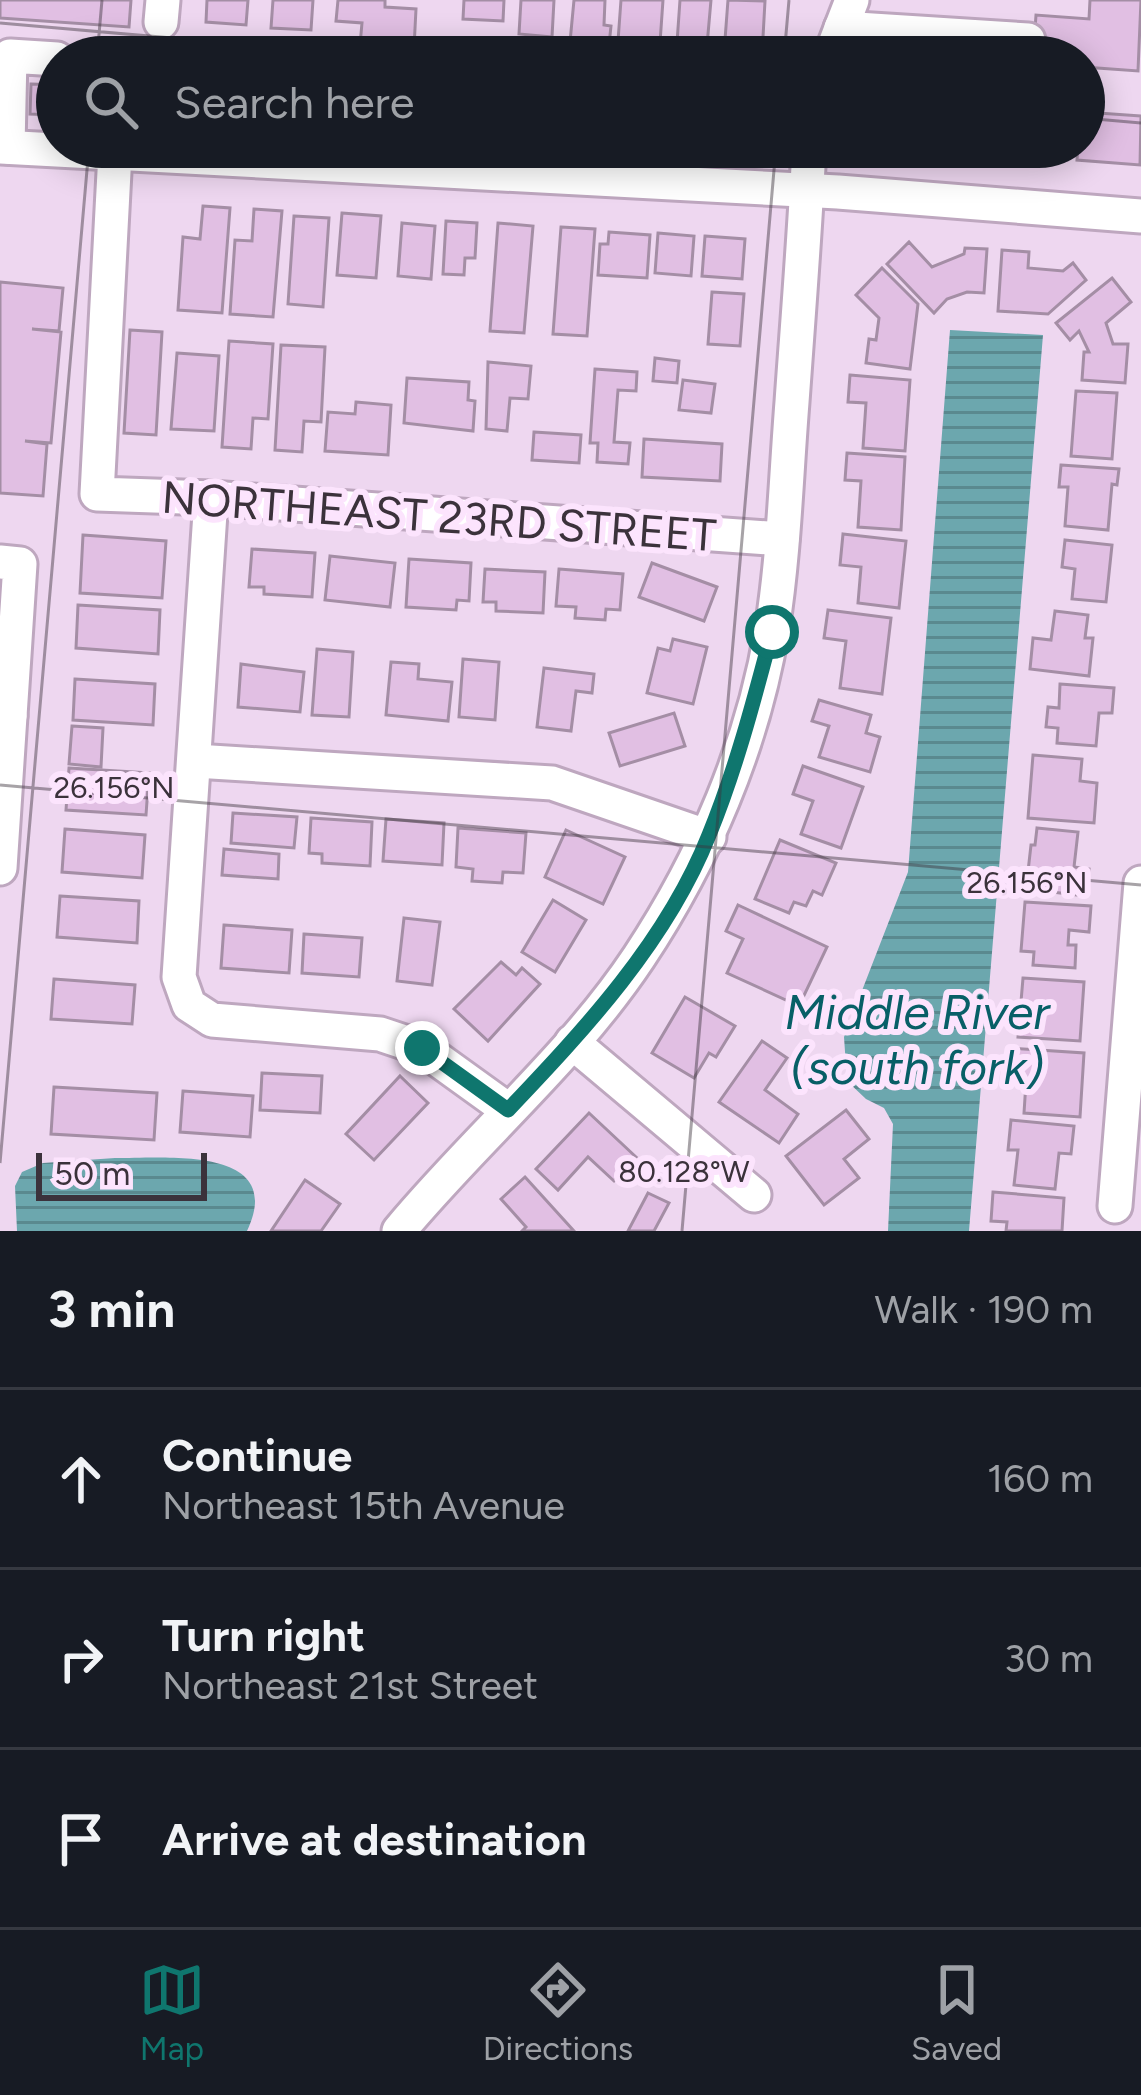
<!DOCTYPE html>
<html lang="en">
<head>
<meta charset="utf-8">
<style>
  body { margin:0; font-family:Figtree,sans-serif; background:#20242c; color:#f1f3f6 }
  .scale { position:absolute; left:36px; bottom:30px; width:171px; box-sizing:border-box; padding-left:12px; border:6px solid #3b323b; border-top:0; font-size:33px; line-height:42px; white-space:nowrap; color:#3b323b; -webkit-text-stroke:9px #fce4fd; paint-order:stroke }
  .stop { position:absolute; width:36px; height:36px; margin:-27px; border:9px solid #0f766e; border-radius:50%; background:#fff }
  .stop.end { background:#0f766e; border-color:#fff; box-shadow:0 3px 12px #0008 }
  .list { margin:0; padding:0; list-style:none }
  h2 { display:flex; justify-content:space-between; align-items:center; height:156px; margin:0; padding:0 48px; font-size:51px }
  h2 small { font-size:39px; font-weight:400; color:#9ea1a6 }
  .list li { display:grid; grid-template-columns:78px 1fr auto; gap:36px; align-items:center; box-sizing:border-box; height:180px; padding:0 48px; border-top:3px solid #363941 }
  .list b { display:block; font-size:45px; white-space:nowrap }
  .list p { margin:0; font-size:39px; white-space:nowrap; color:#9ea1a6 }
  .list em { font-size:39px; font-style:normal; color:#9ea1a6 }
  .icon { flex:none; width:66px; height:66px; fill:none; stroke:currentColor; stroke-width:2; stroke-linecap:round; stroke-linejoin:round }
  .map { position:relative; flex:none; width:1141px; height:1231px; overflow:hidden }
  .search { position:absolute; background:#171b24; box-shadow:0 6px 30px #0003; left:36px; right:36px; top:36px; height:132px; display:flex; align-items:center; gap:30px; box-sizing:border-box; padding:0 42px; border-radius:66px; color:#9ea1a6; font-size:45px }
  .sheet { height:696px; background:#171b24 }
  nav { display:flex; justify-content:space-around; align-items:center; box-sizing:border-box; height:168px; border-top:3px solid #363941; background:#171b24; font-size:33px; color:#9ea1a6 }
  nav a { display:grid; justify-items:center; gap:6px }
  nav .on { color:#0f766e }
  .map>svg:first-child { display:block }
  .water { fill:url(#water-rules) }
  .building { fill:#e1bfe3; stroke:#a48ea5; stroke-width:3 }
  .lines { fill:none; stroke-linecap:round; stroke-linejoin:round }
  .minor-casing { stroke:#bea7bf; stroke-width:39 }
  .minor { stroke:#fff; stroke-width:33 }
  .route { stroke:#0f766e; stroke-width:15 }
  .ticks { fill:none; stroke:#3b323b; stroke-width:3; stroke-opacity:0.45 }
  .labels { text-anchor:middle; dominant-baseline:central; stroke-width:12; stroke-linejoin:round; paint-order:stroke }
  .street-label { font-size:45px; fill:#3b323b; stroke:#fce4fd }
  .water-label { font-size:48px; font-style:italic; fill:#085f67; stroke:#fce4fd }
  .ticks-label { font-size:30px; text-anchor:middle; fill:#3b323b; stroke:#fce4fd; stroke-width:12; stroke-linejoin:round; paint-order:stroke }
</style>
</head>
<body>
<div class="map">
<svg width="1141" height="1231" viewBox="0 0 1141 1231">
  <defs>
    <pattern id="water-rules" width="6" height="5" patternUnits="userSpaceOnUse" patternTransform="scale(3)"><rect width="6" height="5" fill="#6ca7ae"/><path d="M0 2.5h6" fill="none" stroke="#5a898f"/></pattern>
  </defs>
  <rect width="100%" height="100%" fill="#eed7f0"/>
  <g class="water">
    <path d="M950 330 1043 335 969 1231H888L893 1124 884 1108 866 1099 847 1081 844 1037 908 872Z"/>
    <path d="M115 1158C167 1158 287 1146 247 1231H17L15 1186 22 1172 43 1163Z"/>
  </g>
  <g class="building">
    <path d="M0 0H131L129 27 0 18Z"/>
    <path d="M207 0H248L246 25 206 22Z"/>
    <path d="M273 0H313L311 30 271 28Z"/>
    <path d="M338 0H385V7L416 9 414 48 360 45 362 23 336 21Z"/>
    <path d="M464 0H504L503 21 463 19Z"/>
    <path d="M521 0H554L552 37 519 34Z"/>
    <path d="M574 0H605L604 25 611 26 609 45 570 42Z"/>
    <path d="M621 0H663L659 57 617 55Z"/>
    <path d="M680 0H711L706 57H676Z"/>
    <path d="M728 0 765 1 762 55 724 53Z"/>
    <path d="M1090 0H1141L1138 71 1084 67V57H1033L1036 15 1089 19Z"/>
    <rect x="109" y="46" width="36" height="11"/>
    <path d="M31 84 57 85V115L30 114Z"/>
    <path d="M1084 112 1141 116 1140 165 1077 160 1078 147H1084Z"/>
    <path d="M700 147H756L754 160 733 158V153Z"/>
    <path d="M931 147H992L991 156 931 150Z"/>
    <path d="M1004 147H1067V160L1003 156Z"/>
    <path d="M203 206 230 208 222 313 178 310 183 237 200 239Z"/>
    <path d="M254 209 282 211 273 317 230 314 235 240 252 241Z"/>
    <path d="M342 213 381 216 376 278 337 275Z"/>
    <path d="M294 216 329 218 323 307 288 304Z"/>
    <path d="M446 221 477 223 475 258H465L464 275 443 274Z"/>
    <path d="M402 223 435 226 431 279 398 276Z"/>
    <path d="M498 223 533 226 524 333 490 331Z"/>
    <path d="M561 227 595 229 587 336 553 334Z"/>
    <path d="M609 232 650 235 647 278 598 275 600 244H608Z"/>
    <path d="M658 233 694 236 691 276 655 273Z"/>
    <path d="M705 236 745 239 742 279 702 276Z"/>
    <path d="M909 242 932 267 964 254 965 248 987 249 984 293 967 292 947 299 934 313 887 264Z"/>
    <path d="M1002 250 1029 252 1028 268 1063 271 1073 263 1086 280 1048 314 998 311Z"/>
    <path d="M882 268 918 304 910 369 866 363 869 339 876 340 879 318 856 295Z"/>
    <path d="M1112 278 1131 302 1106 323 1113 344H1128L1125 383 1082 380 1084 352H1089L1079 331 1070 340 1056 323Z"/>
    <path d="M0 282 63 288 59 331 32 329 61 332 51 443 25 441 47 444 43 496 0 493Z"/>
    <path d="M712 292 744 294 740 346 708 344Z"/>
    <path d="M130 330 162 332 156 435 124 433Z"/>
    <path d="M229 341 273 344 268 419 253 418 251 449 222 447Z"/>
    <path d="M281 345 325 347 321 422 304 421 302 452 275 450Z"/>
    <path d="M177 353 219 356 214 431 171 429Z"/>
    <path d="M655 358 679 361 677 383 653 381Z"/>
    <path d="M488 362 531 366 528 399 510 398 507 431 486 429Z"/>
    <path d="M595 369 637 372 636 391 618 390 614 442 630 443 628 464 597 462 598 443H590Z"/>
    <path d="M850 375 910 380 905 451 863 448 866 403 848 402Z"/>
    <path d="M407 378 469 382 468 400 475 401 473 431 404 423Z"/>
    <path d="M683 380 715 384 711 413 679 410Z"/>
    <path d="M1076 391 1117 393 1112 459 1071 456Z"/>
    <path d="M356 402 391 405 388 455 325 451 328 412 355 414Z"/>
    <path d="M534 432 581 435 579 463 532 460Z"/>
    <path d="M644 439 722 444 720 481 642 477Z"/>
    <path d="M847 453 905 457 901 530 858 527 861 481 845 480Z"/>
    <path d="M1061 465 1119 469 1117 485 1112 484 1108 530 1065 526 1068 487H1059Z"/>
    <path d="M843 534 906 541 899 608 858 603 861 567 840 565Z"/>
    <path d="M83 535 166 541 162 598 80 593Z"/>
    <path d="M1065 540 1112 545 1106 602 1072 599 1075 569 1062 567Z"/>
    <path d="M252 549 315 553 312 597 264 594V587H249Z"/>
    <path d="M330 556 395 563 390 607 325 600Z"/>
    <path d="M409 559 471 563 469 601 457 600 456 610 406 607Z"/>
    <path d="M652 563 717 587 704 621 639 597Z"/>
    <path d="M485 569 545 572 543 613 496 611V602H483Z"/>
    <path d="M559 569 623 574 620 610 606 609 605 620 575 618 576 607 556 606Z"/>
    <path d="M78 605 160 610 158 654 76 648Z"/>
    <path d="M828 610 891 618 882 694 840 688 846 641 824 638Z"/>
    <path d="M1055 611 1088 615 1085 638H1093L1089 676 1030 669 1033 638 1051 640Z"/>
    <path d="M673 639 707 647 693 704 647 693 658 648 670 651Z"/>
    <path d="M317 649 353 652 349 717 312 715Z"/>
    <path d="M463 659 499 662 495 720 459 717Z"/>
    <path d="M391 662 419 664 418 679 452 682 448 721 386 715Z"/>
    <path d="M241 664 304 672 300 712 238 707Z"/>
    <path d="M544 668 594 674 592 693 576 691 571 731 537 727Z"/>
    <path d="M75 679 155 684 153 725 73 720Z"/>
    <path d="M1060 684 1114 688 1112 713H1099L1096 746 1057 743 1058 728 1046 727 1048 707 1059 708Z"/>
    <path d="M819 700 871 715 866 733 880 737 870 772 819 757 829 726 812 721Z"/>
    <path d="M674 713 685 746 620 766 609 733Z"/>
    <path d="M72 726 103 728 101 767 69 764Z"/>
    <path d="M1033 755 1082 759 1080 781 1097 783 1094 823 1028 818Z"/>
    <path d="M803 766 863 787 841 848 801 834 813 801 793 794Z"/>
    <path d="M69 768 149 773 146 815 66 810Z"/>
    <path d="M233 813 297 817 294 848 231 843Z"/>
    <path d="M311 818 372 822 370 866 322 863V854L309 853Z"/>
    <path d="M386 819 444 823 442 865 383 861Z"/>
    <path d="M458 828 526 833 523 873 503 872 502 883 472 881 473 869 456 867Z"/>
    <path d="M1037 828 1078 832 1074 867 1089 869 1086 896 1026 889 1031 845H1035Z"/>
    <path d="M65 829 145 835 142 878 62 872Z"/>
    <path d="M566 830 625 857 603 904 545 877Z"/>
    <path d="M780 840 836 863 822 895 813 891 806 906 794 902 789 913 755 899Z"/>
    <path d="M224 849 279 854 278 879 222 875Z"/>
    <path d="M60 896 139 901 137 943 57 937Z"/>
    <path d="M553 900 586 920 555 972 522 952Z"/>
    <path d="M1025 902 1091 906 1089 932 1069 930 1068 945H1076L1075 968 1033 965 1034 952 1021 951Z"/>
    <path d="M738 905 827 947 799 1006 727 973 743 939 726 931Z"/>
    <path d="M404 918 440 922 432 985 397 981Z"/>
    <path d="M224 925 292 930 289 973 221 968Z"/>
    <path d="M304 934 362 938 359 977 302 973Z"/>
    <path d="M501 962 516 975 522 968 540 984 488 1041 454 1009Z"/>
    <path d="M1023 978 1084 982 1080 1041 1018 1037Z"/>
    <path d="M54 979 135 985 132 1024 51 1019Z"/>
    <path d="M685 997 735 1026 716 1057 709 1053 694 1078 652 1053Z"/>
    <path d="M762 1041 787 1058 765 1090 798 1114 779 1143 719 1102Z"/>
    <path d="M1010 1048 1084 1053 1080 1117 1024 1113 1026 1082 1007 1080Z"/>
    <path d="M262 1073 322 1076 320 1113 260 1110Z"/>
    <path d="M400 1076 428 1103 374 1160 346 1134Z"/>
    <path d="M54 1087 157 1093 154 1140 51 1134Z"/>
    <path d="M183 1091 253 1096 250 1137 180 1132Z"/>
    <path d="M846 1110 869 1139 844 1159 859 1178 824 1205 786 1156Z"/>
    <path d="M589 1113 636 1157 614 1181 588 1157 558 1190 536 1169Z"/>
    <path d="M1011 1120 1074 1126 1071 1154 1059 1153 1055 1189 1014 1185 1018 1150H1008Z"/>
    <path d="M525 1177 574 1231H522L526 1227 501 1199Z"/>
    <path d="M305 1180 340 1204 321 1231H271Z"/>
    <path d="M993 1192 1064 1198 1062 1231H1006L1007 1222 991 1221Z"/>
    <path d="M648 1193 669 1203 654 1231H628Z"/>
  </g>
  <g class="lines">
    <defs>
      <g id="minor">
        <path d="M161 22 163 0"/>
        <path d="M841 28 1028 40"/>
        <path d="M830 57 852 0"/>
        <path d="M0 147 838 192 1141 216"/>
        <path d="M8 147 10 56 57 59"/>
        <path d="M115 153 97 494 211 498 782 539"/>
        <path d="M211 498 179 977 189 1005 212 1020 380 1034 422 1048 508 1110"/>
        <path d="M0 562 20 564 10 716 0 715"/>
        <path d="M195 761 552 783 709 837"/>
        <path d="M0 868 10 716"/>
        <path d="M572 1042 754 1195"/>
        <path d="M1115 1206 1141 883"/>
        <path d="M399 1231C476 1138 572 1058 639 957 704 859 753 745 772 629 784 554 786 477 792 402 798 317 805 232 809 147"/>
      </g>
    </defs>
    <use href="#minor" class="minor-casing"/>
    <use href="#minor" class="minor"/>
  </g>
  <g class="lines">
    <path class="route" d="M422 1048 508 1110C585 1029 667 941 709 835 736 769 754 700 772 632"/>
  </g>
  <path class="ticks" d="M0 23 389 57M97 57 102 0M784 57 789 0M1084 118 1141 123M0 785 1141 885M0 1163 89 147M682 1231 776 147"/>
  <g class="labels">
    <g class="street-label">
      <text transform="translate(439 516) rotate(4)">NORTHEAST 23RD STREET</text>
    </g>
    <g class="water-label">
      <text x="917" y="1012">Middle River<tspan x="917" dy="55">(south fork)</tspan></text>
    </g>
  </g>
  <g class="ticks-label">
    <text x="114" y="798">26.156°N</text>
    <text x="1027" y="893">26.156°N</text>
    <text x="684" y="1182">80.128°W</text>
  </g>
</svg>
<div class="scale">50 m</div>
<div class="stop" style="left:772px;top:632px"></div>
<div class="stop end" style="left:422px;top:1048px"></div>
<div class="search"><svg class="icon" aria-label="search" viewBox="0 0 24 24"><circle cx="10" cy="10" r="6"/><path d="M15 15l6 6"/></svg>Search here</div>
</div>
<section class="sheet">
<h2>3 min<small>Walk · 190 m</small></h2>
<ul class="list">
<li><svg class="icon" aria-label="ahead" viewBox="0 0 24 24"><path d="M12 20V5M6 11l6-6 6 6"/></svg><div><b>Continue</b><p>Northeast 15th Avenue</p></div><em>160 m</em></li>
<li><svg class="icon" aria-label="right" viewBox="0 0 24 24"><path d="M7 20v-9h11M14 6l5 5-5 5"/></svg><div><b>Turn right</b><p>Northeast 21st Street</p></div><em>30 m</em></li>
<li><svg class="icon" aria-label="arrive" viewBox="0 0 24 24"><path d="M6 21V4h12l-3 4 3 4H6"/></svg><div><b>Arrive at destination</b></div></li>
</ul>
</section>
<nav>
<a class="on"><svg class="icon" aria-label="map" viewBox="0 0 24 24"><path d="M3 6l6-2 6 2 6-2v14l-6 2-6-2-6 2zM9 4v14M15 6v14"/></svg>Map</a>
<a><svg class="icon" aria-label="directions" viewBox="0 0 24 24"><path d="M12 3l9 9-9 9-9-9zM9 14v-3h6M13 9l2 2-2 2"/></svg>Directions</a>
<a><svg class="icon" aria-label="saved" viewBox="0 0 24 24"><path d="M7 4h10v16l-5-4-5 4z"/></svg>Saved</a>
</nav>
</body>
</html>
